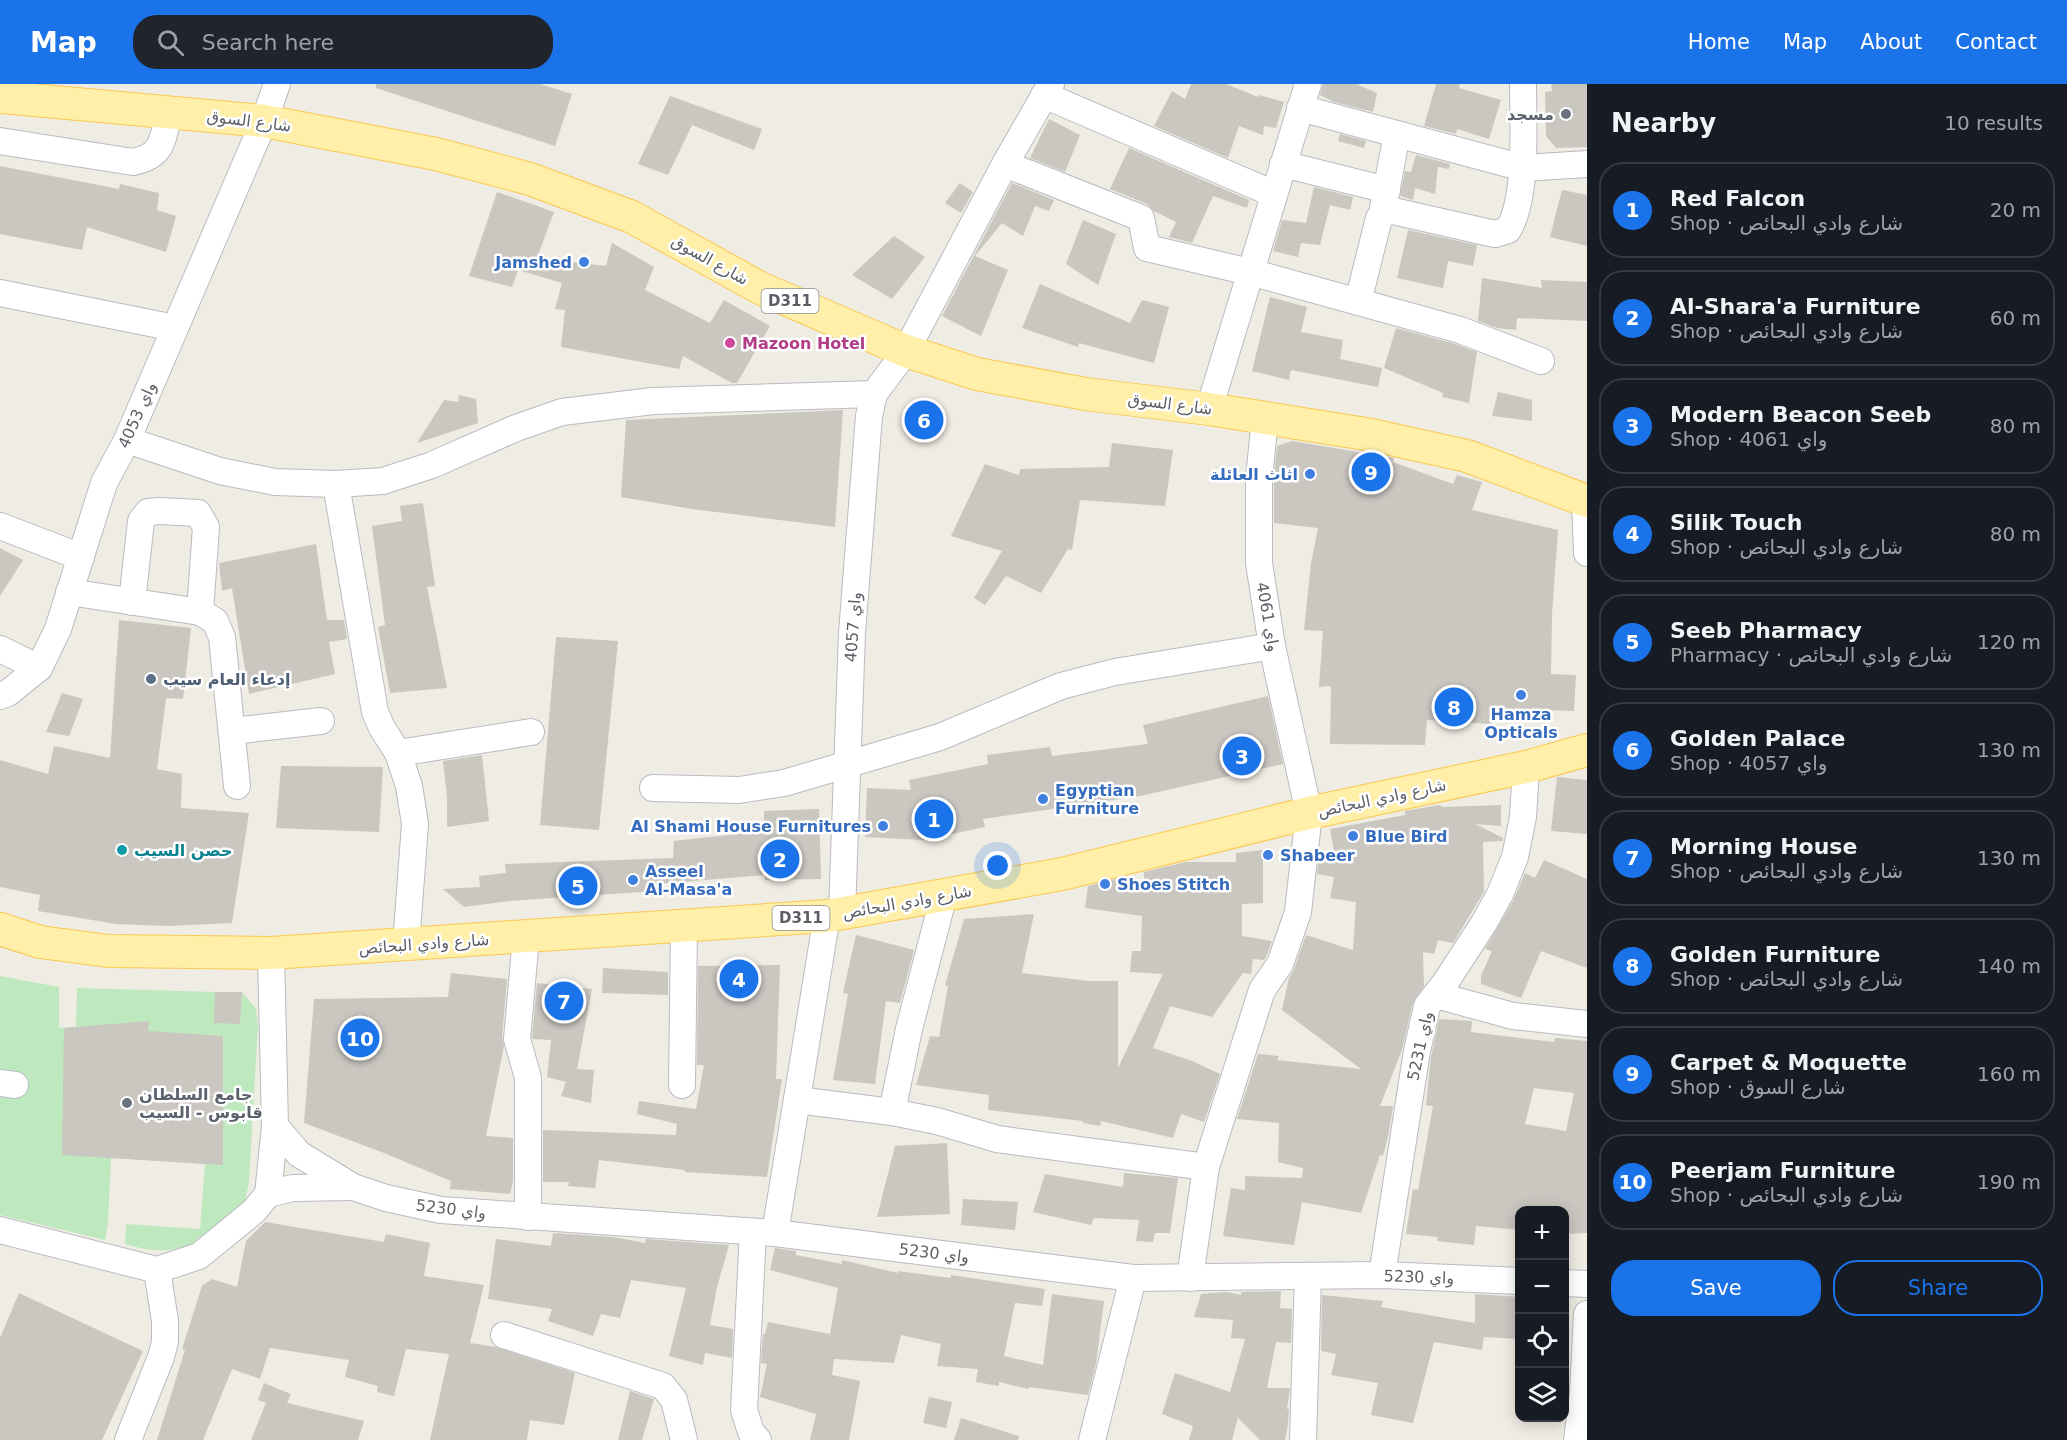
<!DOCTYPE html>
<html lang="en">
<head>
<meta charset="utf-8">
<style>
  body { margin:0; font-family:"DejaVu Sans",Cairo,sans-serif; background:#20242c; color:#f1f3f6 }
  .controls { position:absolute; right:18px; bottom:18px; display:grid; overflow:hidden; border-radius:12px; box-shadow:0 3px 15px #0003 }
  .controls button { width:54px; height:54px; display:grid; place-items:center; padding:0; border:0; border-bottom:2px solid #363941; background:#171b24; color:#f1f3f6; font:30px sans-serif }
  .you { position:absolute; left:998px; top:782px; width:21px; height:21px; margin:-15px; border:4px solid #fff; border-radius:50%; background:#1a73e8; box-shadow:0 0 0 9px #1a73e833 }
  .badge { display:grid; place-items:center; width:39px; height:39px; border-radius:50%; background:#1a73e8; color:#fff; font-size:20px; font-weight:700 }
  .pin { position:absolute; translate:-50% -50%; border:3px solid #fff; box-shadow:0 2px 6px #0006 }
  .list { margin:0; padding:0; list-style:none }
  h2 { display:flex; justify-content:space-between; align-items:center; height:78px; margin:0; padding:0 24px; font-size:26px }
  h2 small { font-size:20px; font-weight:400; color:#9ea1a6 }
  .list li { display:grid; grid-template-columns:39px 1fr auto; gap:18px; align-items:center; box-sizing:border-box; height:96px; margin:0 12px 12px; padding:0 12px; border:2px solid #363941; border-radius:24px }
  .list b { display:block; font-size:22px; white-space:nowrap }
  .list p { margin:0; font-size:20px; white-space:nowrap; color:#9ea1a6 }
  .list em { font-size:20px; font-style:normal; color:#9ea1a6 }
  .actions { display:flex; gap:12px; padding:18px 24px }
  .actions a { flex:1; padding:14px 0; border:2px solid #1a73e8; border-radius:24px; text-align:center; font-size:21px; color:#1a73e8 }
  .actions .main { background:#1a73e8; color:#fff }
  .icon { flex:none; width:33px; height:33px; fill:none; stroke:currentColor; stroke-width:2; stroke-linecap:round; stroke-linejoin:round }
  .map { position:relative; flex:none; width:1587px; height:1356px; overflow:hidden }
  header { display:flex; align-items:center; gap:36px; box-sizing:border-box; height:84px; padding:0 30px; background:#1a73e8; color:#fff }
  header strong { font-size:28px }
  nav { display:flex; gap:33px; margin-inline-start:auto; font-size:21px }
  .search { width:420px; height:54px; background:#20242c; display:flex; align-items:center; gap:15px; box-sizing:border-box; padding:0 21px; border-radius:24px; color:#9ea1a6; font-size:22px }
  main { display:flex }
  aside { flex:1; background:#171b24 }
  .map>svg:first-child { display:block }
  .green { fill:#bee8bd }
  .building { fill:#cac6c0; fill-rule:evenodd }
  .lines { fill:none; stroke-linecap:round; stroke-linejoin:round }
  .minor-casing { stroke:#b8bbc0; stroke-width:28 }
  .major-casing { stroke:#fac850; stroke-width:34 }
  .minor { stroke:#fff; stroke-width:26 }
  .major { stroke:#ffefa8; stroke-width:32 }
  .worship-dot { fill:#6b7280; stroke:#fff; stroke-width:2 }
  .shop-dot { fill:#3f7fe0; stroke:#fff; stroke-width:2 }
  .hotel-dot { fill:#d1479c; stroke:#fff; stroke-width:2 }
  .service-dot { fill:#5c6f8a; stroke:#fff; stroke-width:2 }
  .culture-dot { fill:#0f9aa8; stroke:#fff; stroke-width:2 }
  .labels { text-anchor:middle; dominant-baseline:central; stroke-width:5; stroke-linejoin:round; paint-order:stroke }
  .shield { fill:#fff; stroke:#8c8f93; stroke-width:1.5 }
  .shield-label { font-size:15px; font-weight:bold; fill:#5b5f65 }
  .worship-label { font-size:16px; font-weight:bold; fill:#5b616d; stroke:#fff; text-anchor:end }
  .street-label { font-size:16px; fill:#5b5f65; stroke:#fff }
  .shop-label { font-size:16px; font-weight:bold; fill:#366cbe; stroke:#fff; text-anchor:start }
  .hotel-label { font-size:16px; font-weight:bold; fill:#b23c85; stroke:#fff; text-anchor:start }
  .service-label { font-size:16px; font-weight:bold; fill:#4e5e75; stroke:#fff; text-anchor:start }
  .culture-label { font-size:16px; font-weight:bold; fill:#0d838f; stroke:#fff; text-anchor:start }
</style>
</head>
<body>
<header>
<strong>Map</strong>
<div class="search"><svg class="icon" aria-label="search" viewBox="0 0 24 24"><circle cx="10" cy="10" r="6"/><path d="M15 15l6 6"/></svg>Search here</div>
<nav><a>Home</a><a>Map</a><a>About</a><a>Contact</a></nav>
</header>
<main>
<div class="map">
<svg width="1587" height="1356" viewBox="0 0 1587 1356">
  <rect width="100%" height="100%" fill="#efece3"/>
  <path class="green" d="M0 892 59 903V944L76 943 77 904 215 908V939H240L242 908 256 925 258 941 249 1097C247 1108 245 1123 238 1133 219 1157 182 1168 153 1166 144 1166 134 1162 125 1160L126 1140 200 1145 205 1080 111 1074 108 1140 105 1156 0 1131Z"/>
  <g class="building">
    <path d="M376 0H540L572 10 555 62 376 4Z"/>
    <path d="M1191 0H1226L1258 13 1259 11 1284 18 1276 44 1264 42 1263 51 1239 42 1228 74 1154 42 1172 7 1185 15Z"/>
    <path d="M1323 0H1356L1377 9 1373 28 1334 18 1320 11Z"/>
    <path d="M1436 0H1460L1459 4 1501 16 1489 55 1457 45 1456 50 1424 42Z"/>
    <path d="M1551 0H1587V63L1556 64 1546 52 1545 8 1552 7Z"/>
    <path d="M670 12 762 45 754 66 692 41 668 91 638 80Z"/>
    <path d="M1049 35 1080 51 1065 88 1030 74Z"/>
    <path d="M1340 50 1366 57 1364 64 1338 57Z"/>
    <path d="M1129 64 1249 116 1247 124 1213 112 1192 159 1169 153 1176 138 1154 127 1147 120 1110 105Z"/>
    <path d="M1416 71 1450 80 1449 85 1438 83 1435 110 1415 104 1413 116 1400 112 1405 87 1411 88Z"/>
    <path d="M0 82 119 105 120 100 159 109 157 126 176 132 166 168 87 143 82 166 0 150Z"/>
    <path d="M960 99 973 108 961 129 945 119Z"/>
    <path d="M1012 99 1054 116 1049 127 1035 122 1023 152 1002 139 975 172 1008 186 981 252 942 232Z"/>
    <path d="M1314 103 1353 113 1350 126 1330 121 1320 161 1301 159 1298 173 1273 167 1282 136 1306 139Z"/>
    <path d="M1562 106 1587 111V162L1550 153Z"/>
    <path d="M497 108 554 128 537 174 606 182 612 159 654 183 645 206 710 239 724 216 770 242 737 299H732L683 272 679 285 561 263 565 226 555 225 562 199 518 186 512 203 469 192Z"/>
    <path d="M1083 136 1116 150 1098 201 1066 180Z"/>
    <path d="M1408 146 1477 161 1473 182 1448 177 1443 204 1397 194Z"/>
    <path d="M894 152 925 173 892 215 852 191Z"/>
    <path d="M1482 194 1542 204 1541 196 1587 198V237L1517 234 1516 246 1497 244 1478 237Z"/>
    <path d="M1040 200 1130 239 1142 216 1169 223 1154 279 1079 259 1078 263 1022 244Z"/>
    <path d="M1270 213 1307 223 1301 248 1343 256 1340 275 1382 284 1378 303 1291 286 1289 296 1252 287Z"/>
    <path d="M1396 244 1455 260 1477 268 1469 319 1442 313 1443 309 1384 284Z"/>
    <path d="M1498 308 1532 316V337L1492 332Z"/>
    <path d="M459 311 476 315 478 339 417 359 444 316 458 318Z"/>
    <path d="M843 326 835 443 692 425 621 413 626 336Z"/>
    <path d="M1292 357 1394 374 1393 378 1453 400 1457 391 1482 398 1472 426 1558 446 1552 530 1551 590 1576 591 1574 627 1492 624 1491 640 1427 636 1425 661 1330 660 1331 602 1319 603 1323 547 1304 546 1311 479 1318 444 1274 439V395L1277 362Z"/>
    <path d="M1112 359 1173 366 1165 422 1080 416 1072 466 1068 465 1041 509 1006 492 985 521 974 514 1002 467 951 452 985 380 1019 391 1020 385 1109 383Z"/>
    <path d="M423 419 435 502 427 503 447 604 390 609 378 543 385 541 372 442 402 437 400 422Z"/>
    <path d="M316 460 327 536H344L347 555 329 558 335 590 249 610 232 504 222 507 219 479Z"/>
    <path d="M0 464 23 476 0 512Z"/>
    <path d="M119 536 191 544 183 615 166 614 157 685 182 690 181 724 249 729 232 839 169 842 116 840 38 827 40 811 0 803V676L48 690 54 662 110 674Z"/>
    <path d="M556 553 618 557 599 746 540 741Z"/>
    <path d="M62 609 83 615 69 652 46 648Z"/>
    <path d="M1268 612 1283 680 1140 712 983 735 985 743 923 756 865 753 867 704 911 706 909 696 988 680 987 671 1050 663 1052 672 1148 660 1143 641Z"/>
    <path d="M482 671 489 737 447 743V713L443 677Z"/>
    <path d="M281 682 383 683 379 748 276 744Z"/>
    <path d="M1557 693 1587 696V750L1551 747Z"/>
    <path d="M1439 721 1443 723 1501 721V742L1475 740 1503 754V757L1483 758 1484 808 1453 859 1438 856 1434 870 1423 868 1424 902 1413 918 1402 966 1380 1022H1393L1388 1053 1383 1072 1380 1071 1361 1129 1302 1118 1294 1161 1223 1152 1231 1104 1245 1106V1092L1302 1094 1303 1084 1278 1078 1279 1039 1237 1035 1258 970 1279 972 1277 976 1361 985 1282 926 1289 894 1294 885 1306 851 1353 866 1356 818 1330 814 1334 793 1317 790 1319 771 1335 773 1330 745 1405 731V727Z"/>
    <path d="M819 725 821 795 765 796V791L657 800 656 807 509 817 464 823 443 805 480 803 479 792 506 789 505 780 673 774 674 757 764 747V727Z"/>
    <path d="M1263 766V819L1242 820V852L1272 857 1266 873 1264 876 1253 875 1251 890 1243 889 1212 933 1170 922 1153 964 1192 977 1220 990 1204 1038 1181 1030 1173 1054 1101 1037 1100 1042 1083 1039V1037L988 1026 989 1011 916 1001 930 952 939 953 948 902 945 901 964 835 1034 830 1022 889 1089 897H1118V984L1163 890 1130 888 1132 867H1141L1142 832 1085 824 1088 802 1115 795 1144 799V788L1186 778H1236V769Z"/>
    <path d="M1544 776 1587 795V884L1541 867 1521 914 1481 900V892L1492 867 1485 865 1513 817 1525 789 1535 794Z"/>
    <path d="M856 851 914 866 900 919 886 917 875 1000 833 996 848 910 843 909Z"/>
    <path d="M780 881 776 995H782L767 1093 685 1088V1086L599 1076 595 1104 568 1102 569 1098H543V1046L676 1051 677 1040 637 1030 639 1017 696 1025 704 981H697L698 882Z"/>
    <path d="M603 884 668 888V911L602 909Z"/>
    <path d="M451 889 507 895 502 954 504 962 486 1052 513 1054V1097L510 1110 450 1105 451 1097 384 1069 304 1039 314 915 448 913Z"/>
    <path d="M537 899 592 905 577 985 594 986 591 1019 561 1012 566 998 547 993 551 956 533 955 532 954Z"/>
    <path d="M215 908H242L240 940 214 939Z"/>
    <path d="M1439 935 1472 937 1471 948 1554 958 1555 954 1587 957V1149L1564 1150V1126H1520V1146L1476 1142 1474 1161 1437 1157 1438 1153 1406 1150 1413 1105 1418 1106 1433 1022 1426 1021 1431 973ZM1534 1004 1574 1009 1566 1047 1525 1040Z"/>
    <path d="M149 937 148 947 223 952V1081L62 1071 64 944Z"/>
    <path d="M947 1059 950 1130 877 1133 895 1062Z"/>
    <path d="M1124 1089 1178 1094 1170 1149H1155L1153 1158 1136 1157 1139 1136 1094 1134 1091 1141 1033 1128 1045 1090 1123 1103Z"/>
    <path d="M963 1115 1018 1118 1015 1146 961 1141Z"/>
    <path d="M265 1138 384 1158 386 1150 430 1159 424 1192 484 1201 470 1259 496 1263 575 1289 564 1341 530 1336 527 1356H430L449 1270 406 1265 394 1312 377 1308 378 1302 345 1293 349 1276 270 1264 260 1295 232 1285 203 1356H157L185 1266 182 1265 202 1202 212 1195 237 1203 246 1157Z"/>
    <path d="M553 1149 613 1153 645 1159 646 1155 729 1161 717 1203 710 1241 733 1245 732 1274 705 1269 703 1281 669 1272 686 1204 631 1196 620 1234 601 1230 593 1252 548 1237 552 1225 488 1215 496 1155 551 1162Z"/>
    <path d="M775 1164 796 1167V1171L842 1180V1176L898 1189V1187L951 1194V1191L1045 1205 1042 1222 1015 1219 1004 1272 1043 1281 1052 1210 1104 1217 1096 1280 1088 1311 1029 1303 1028 1305 999 1298V1302L976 1298 978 1285 937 1282 941 1260 901 1251 894 1279 834 1275 832 1291 860 1297 849 1356H810L816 1330 760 1313 767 1280 761 1279 763 1250H765L768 1238 830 1250 838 1204 770 1186Z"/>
    <path d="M1281 1207 1280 1224 1292 1225 1291 1259 1276 1258 1267 1304H1290L1287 1325H1289L1288 1340 1285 1356H1260L1238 1334 1232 1356H1189L1193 1342 1162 1330 1175 1289 1230 1308 1245 1255 1231 1254 1233 1236 1194 1233 1201 1210 1227 1208 1241 1211V1208Z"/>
    <path d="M19 1209 143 1267 102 1356H0V1254Z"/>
    <path d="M1475 1210 1520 1213V1255L1484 1253 1482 1266 1434 1258 1413 1339 1371 1331 1378 1299 1331 1291 1336 1270 1321 1267 1322 1211 1383 1217 1381 1223 1475 1239Z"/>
    <path d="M264 1299 291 1310 287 1319 364 1337 358 1356H251L266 1319 258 1316Z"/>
    <path d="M630 1307 654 1315 642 1356H618Z"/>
    <path d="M929 1313 952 1318 946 1344 923 1339Z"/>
    <path d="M961 1334 1019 1352 1018 1356H954Z"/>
  </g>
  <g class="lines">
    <defs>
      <g id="minor">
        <path d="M1044 11 1274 110"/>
        <path d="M1300 24 1523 84 1587 80"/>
        <path d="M0 57 133 78C165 71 161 56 170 28"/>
        <path d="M1005 80 1141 134 1147 164 1250 188 1460 246 1541 277"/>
        <path d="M1283 80 1387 106"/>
        <path d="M1383 124 1397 50"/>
        <path d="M0 209 175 244"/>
        <path d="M1358 218 1379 134 1383 129 1393 127 1495 150 1508 146C1528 114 1523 39 1523 0"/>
        <path d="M1209 325 1308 0"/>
        <path d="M127 356 220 387 275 398 336 400 383 397 432 381 516 344 562 328 653 317 874 310"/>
        <path d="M336 400 375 628 382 644 398 669 409 702 415 740 406 861"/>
        <path d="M1585 416 1587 469"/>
        <path d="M0 442 81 473"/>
        <path d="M69 508 200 528 215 537 222 553 237 702"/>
        <path d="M132 518 141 437 148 428 159 427 198 429 206 443 200 528"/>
        <path d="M0 565 39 584"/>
        <path d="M0 612 8 609 39 584 58 545 104 399 127 356 264 37 277 0"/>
        <path d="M232 647 321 637"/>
        <path d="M398 669 531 648"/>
        <path d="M653 704 739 706 784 699 940 653 1061 602 1115 588 1272 562"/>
        <path d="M842 829 852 549 869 332 874 310 906 267 1005 80 1051 0"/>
        <path d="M526 853 517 955 528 994V1133"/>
        <path d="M1436 911 1513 932 1587 940"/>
        <path d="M0 999 15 1001"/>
        <path d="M682 1001 684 842"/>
        <path d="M797 1016 892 1028 937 1037 997 1055 1206 1083"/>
        <path d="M892 1028 909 945 944 811"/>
        <path d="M275 1042 299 1070 353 1103 386 1114 441 1126 775 1149 1133 1194 1382 1191 1520 1197"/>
        <path d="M268 1110 293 1104 352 1103"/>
        <path d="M0 1146 157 1186 199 1172 254 1127 268 1110 275 1042 271 869"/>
        <path d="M753 1148 744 1326 751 1348 758 1356"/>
        <path d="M775 1149 827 832"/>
        <path d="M1382 1191 1417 967 1427 922 1445 899 1484 839 1500 810 1515 773 1523 733 1526 683"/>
        <path d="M1190 1194 1206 1083 1262 906 1280 880 1298 828 1309 729 1272 562 1259 479V394L1265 335"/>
        <path d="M1564 1199 1587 1200"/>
        <path d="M504 1251 663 1302 674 1316 684 1356"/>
        <path d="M128 1356 161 1273 165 1258V1237L157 1186"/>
        <path d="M1092 1356 1133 1194"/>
        <path d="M1303 1356 1308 1192"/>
        <path d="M1577 1356 1583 1309 1587 1230"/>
      </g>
      <g id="major">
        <path d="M0 13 264 37 436 70 530 95 632 133 760 204 906 267 977 290 1086 310 1209 325 1372 351 1467 372 1587 417"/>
        <path d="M0 845 40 858 109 867 271 869 827 832 1062 790 1309 729 1526 683 1587 666"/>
      </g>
    </defs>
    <use href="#minor" class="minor-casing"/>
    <use href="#major" class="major-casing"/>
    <use href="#minor" class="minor"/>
    <use href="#major" class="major"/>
  </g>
  <g class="worship-dot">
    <circle cx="1566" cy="30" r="6"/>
    <circle cx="127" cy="1019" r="6"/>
  </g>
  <g class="shop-dot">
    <circle cx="584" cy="178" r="6"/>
    <circle cx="1310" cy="390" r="6"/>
    <circle cx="1521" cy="611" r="6"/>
    <circle cx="1043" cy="715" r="6"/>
    <circle cx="883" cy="742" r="6"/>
    <circle cx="1353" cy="752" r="6"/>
    <circle cx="1268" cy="771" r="6"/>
    <circle cx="633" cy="796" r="6"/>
    <circle cx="1105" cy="800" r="6"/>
  </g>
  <circle class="hotel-dot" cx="730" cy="259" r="6"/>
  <circle class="service-dot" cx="151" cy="595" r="6"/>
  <circle class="culture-dot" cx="122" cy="766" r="6"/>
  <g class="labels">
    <g class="shield">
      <rect x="761.5" y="205" width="57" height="24" rx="4.5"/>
      <rect x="772.5" y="822" width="57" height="24" rx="4.5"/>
    </g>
    <g class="shield-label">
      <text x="790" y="217">D311</text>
      <text x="801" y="834">D311</text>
    </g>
    <g class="worship-label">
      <text x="1554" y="30">مسجد</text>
      <text x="139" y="1010" text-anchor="start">جامع السلطان<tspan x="139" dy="18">قابوس - السيب</tspan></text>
    </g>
    <g class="street-label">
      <text transform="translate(249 37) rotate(7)">شارع السوق</text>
      <text transform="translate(710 176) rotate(29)">شارع السوق</text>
      <text transform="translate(1170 320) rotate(7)">شارع السوق</text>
      <text transform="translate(137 331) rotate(-66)">واي 4053</text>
      <text transform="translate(1268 533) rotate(80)">واي 4061</text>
      <text transform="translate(853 543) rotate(-86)">واي 4057</text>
      <text transform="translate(1382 714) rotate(-12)">شارع وادي البحائص</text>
      <text transform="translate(907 818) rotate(-10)">شارع وادي البحائص</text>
      <text transform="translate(424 860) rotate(-4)">شارع وادي البحائص</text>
      <text transform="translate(1420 962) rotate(-78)">واي 5231</text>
      <text transform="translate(451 1125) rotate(7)">واي 5230</text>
      <text transform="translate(934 1169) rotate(7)">واي 5230</text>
      <text transform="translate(1419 1193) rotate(2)">واي 5230</text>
    </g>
    <g class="shop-label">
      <text x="572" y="178" text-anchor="end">Jamshed</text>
      <text x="1298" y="390" text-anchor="end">اثاث العائلة</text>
      <text x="1521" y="630" text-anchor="middle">Hamza<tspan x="1521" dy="18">Opticals</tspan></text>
      <text x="1055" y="706">Egyptian<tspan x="1055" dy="18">Furniture</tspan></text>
      <text x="871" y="742" text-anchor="end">Al Shami House Furnitures</text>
      <text x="1365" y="752">Blue Bird</text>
      <text x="1280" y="771">Shabeer</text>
      <text x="645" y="787">Asseel<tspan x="645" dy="18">Al-Masa'a</tspan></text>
      <text x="1117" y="800">Shoes Stitch</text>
    </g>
    <g class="hotel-label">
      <text x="742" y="259">Mazoon Hotel</text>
    </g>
    <g class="service-label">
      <text x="163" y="595">إدعاء العام سيب</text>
    </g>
    <g class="culture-label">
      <text x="134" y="766">حصن السيب</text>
    </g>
  </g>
</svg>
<div class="controls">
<button>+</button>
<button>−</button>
<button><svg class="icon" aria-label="locate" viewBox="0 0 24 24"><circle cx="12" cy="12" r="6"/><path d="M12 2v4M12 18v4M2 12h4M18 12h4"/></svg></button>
<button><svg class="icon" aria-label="layers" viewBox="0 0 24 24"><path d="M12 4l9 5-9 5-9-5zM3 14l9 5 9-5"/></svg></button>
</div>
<div class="you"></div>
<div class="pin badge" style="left:934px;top:735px">1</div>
<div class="pin badge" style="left:780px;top:775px">2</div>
<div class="pin badge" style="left:1242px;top:672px">3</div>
<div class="pin badge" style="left:739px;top:895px">4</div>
<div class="pin badge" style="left:578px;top:802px">5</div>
<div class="pin badge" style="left:924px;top:336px">6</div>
<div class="pin badge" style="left:564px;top:917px">7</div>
<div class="pin badge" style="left:1454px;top:623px">8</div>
<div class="pin badge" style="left:1371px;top:388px">9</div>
<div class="pin badge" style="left:360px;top:954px">10</div>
</div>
<aside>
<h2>Nearby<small>10 results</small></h2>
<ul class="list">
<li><span class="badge">1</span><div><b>Red Falcon</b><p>Shop · شارع وادي البحائص</p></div><em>20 m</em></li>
<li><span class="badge">2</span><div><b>Al-Shara'a Furniture</b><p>Shop · شارع وادي البحائص</p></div><em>60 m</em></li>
<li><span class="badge">3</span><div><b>Modern Beacon Seeb</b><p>Shop · واي 4061</p></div><em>80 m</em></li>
<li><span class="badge">4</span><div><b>Silik Touch</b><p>Shop · شارع وادي البحائص</p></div><em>80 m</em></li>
<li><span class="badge">5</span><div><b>Seeb Pharmacy</b><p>Pharmacy · شارع وادي البحائص</p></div><em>120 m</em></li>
<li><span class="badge">6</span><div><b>Golden Palace</b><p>Shop · واي 4057</p></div><em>130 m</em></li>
<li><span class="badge">7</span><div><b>Morning House</b><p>Shop · شارع وادي البحائص</p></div><em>130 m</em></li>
<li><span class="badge">8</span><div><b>Golden Furniture</b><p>Shop · شارع وادي البحائص</p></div><em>140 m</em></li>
<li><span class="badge">9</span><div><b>Carpet &amp; Moquette</b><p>Shop · شارع السوق</p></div><em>160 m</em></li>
<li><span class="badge">10</span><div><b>Peerjam Furniture</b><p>Shop · شارع وادي البحائص</p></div><em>190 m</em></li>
</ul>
<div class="actions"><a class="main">Save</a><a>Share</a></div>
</aside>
</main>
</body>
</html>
